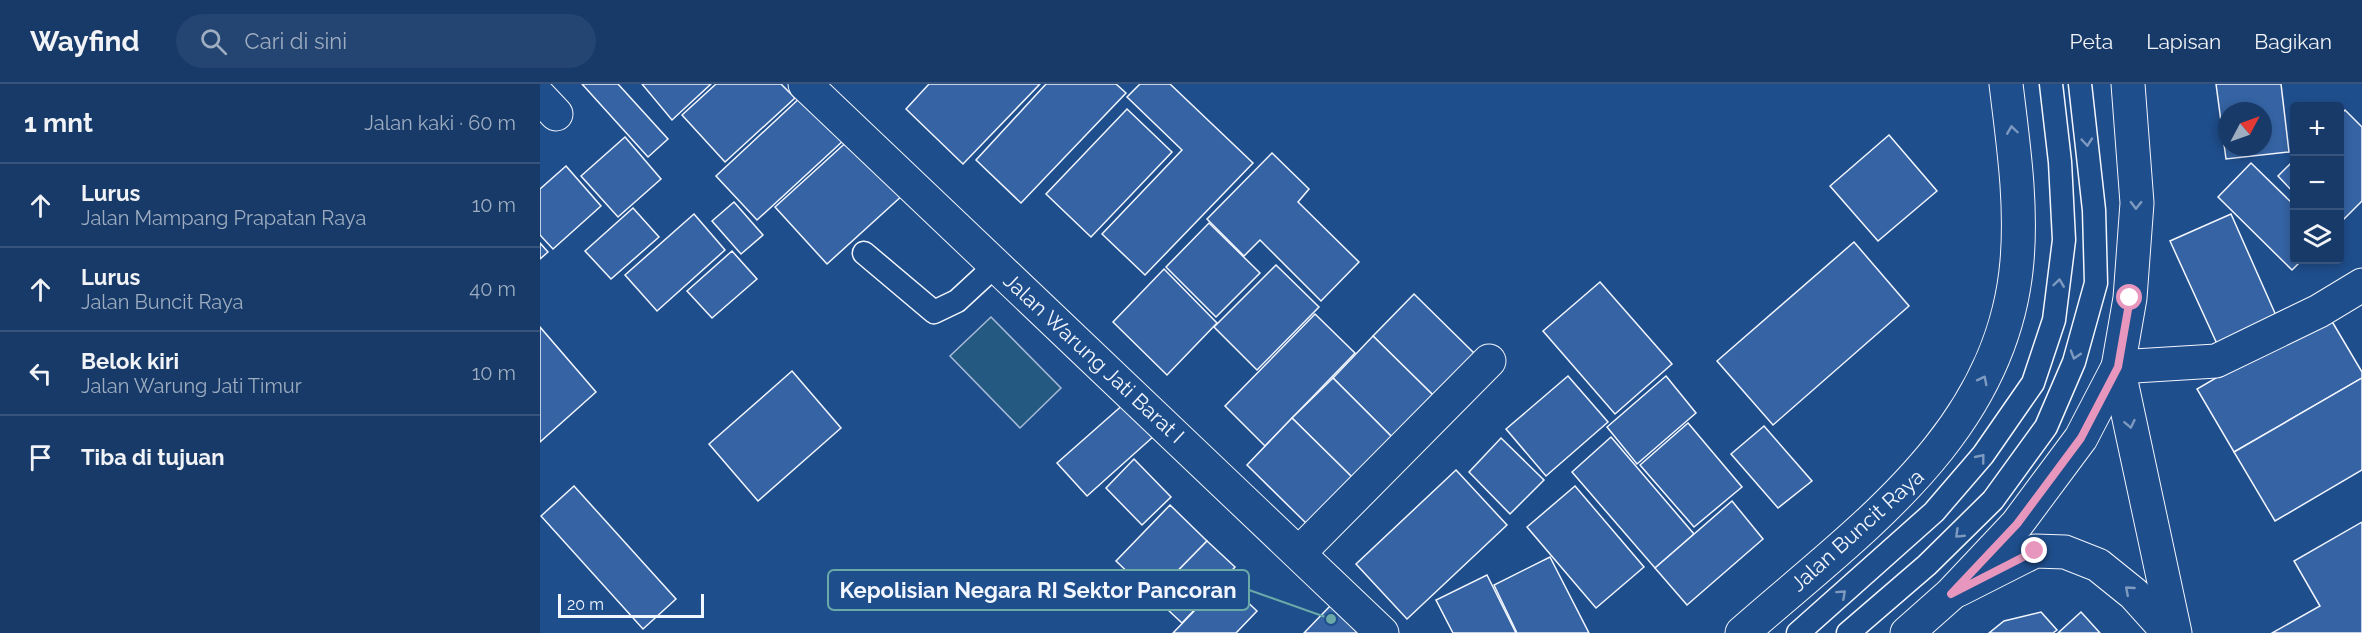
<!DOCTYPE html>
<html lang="id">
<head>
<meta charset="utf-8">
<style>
  body { margin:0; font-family:Raleway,sans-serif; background:#244571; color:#f1f3f6 }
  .controls { position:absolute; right:18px; top:18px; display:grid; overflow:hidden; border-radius:6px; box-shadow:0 3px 9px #0003 }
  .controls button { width:54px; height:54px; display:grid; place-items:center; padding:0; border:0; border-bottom:2px solid #36547d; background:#173a69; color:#f1f3f6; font:30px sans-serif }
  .compass { position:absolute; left:1678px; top:18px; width:54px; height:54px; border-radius:50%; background:#173a69; box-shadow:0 3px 9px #0003; rotate:49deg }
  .scale { position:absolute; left:18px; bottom:15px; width:146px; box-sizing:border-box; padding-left:6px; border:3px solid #f2f6ff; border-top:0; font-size:16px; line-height:21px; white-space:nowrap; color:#f2f6ff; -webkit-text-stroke:4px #1f4e8c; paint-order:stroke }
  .stop { position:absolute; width:18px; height:18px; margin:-14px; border:4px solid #e797bd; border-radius:50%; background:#fff }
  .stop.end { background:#e797bd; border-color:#fff; box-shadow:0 2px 6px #0008 }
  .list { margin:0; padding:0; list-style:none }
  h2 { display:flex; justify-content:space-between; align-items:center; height:78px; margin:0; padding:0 24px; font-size:26px }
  h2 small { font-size:20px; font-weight:400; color:#9eadc0 }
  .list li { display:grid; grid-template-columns:39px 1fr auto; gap:18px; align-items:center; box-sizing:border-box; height:84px; padding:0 24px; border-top:2px solid #36547d }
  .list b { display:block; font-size:22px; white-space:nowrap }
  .list p { margin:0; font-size:20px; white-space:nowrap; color:#9eadc0 }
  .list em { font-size:20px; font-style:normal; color:#9eadc0 }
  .icon { flex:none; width:33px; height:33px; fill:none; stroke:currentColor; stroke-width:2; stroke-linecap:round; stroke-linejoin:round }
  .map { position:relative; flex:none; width:1822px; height:549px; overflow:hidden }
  header { display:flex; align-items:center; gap:36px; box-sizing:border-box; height:84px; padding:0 30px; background:#173a69; border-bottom:2px solid #36547d }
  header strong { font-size:28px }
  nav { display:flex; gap:33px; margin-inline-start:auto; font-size:21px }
  .search { width:420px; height:54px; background:#244571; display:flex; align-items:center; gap:15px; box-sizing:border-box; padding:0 21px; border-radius:33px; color:#9eadc0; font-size:22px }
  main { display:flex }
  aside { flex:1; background:#173a69 }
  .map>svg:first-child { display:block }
  .green { fill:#245a82; stroke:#a8bbd7; stroke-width:1.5 }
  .building { fill:#3563a3; stroke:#f2f6ff; stroke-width:1.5; fill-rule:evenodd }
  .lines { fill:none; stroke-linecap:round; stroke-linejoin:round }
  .lane-casing { stroke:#f2f6ff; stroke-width:25 }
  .street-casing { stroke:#f2f6ff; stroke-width:35 }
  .secondary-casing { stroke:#f2f6ff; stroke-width:35 }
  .primary-casing { stroke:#f2f6ff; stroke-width:35 }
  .lane { stroke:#1f4e8c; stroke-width:22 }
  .street { stroke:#1f4e8c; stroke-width:33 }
  .secondary { stroke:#1f4e8c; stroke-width:33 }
  .primary { stroke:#1f4e8c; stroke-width:33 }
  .oneway { stroke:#7e9ac0 }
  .route { stroke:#e797bd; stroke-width:8 }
  .labels { text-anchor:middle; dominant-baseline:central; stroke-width:4.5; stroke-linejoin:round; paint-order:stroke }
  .street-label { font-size:21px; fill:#f2f6ff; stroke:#1f4e8c }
  .leader { fill:none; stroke:#6aa9a8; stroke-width:2 }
  .callout-dot { fill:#6aa9a8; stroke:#1f4e8c; stroke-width:2 }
  .callout { fill:#1f4e8c; stroke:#6aa9a8; stroke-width:2 }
  .callout-label { font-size:22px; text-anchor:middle; font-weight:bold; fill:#f2f6ff }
</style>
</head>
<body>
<header>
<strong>Wayfind</strong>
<div class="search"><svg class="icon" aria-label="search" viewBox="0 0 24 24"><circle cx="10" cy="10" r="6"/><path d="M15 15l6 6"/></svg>Cari di sini</div>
<nav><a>Peta</a><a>Lapisan</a><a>Bagikan</a></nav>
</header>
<main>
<aside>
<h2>1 mnt<small>Jalan kaki · 60 m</small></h2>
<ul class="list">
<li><svg class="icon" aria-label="ahead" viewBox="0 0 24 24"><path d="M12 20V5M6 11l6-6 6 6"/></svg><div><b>Lurus</b><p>Jalan Mampang Prapatan Raya</p></div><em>10 m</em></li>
<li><svg class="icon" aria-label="ahead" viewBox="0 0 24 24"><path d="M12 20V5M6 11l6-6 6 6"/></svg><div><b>Lurus</b><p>Jalan Buncit Raya</p></div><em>40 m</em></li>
<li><svg class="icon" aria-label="left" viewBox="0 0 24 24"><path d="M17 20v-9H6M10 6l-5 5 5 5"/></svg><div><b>Belok kiri</b><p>Jalan Warung Jati Timur</p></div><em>10 m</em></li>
<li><svg class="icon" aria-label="arrive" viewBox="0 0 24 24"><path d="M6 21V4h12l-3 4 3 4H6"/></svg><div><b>Tiba di tujuan</b></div></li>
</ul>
</aside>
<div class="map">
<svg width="1822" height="549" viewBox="0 0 1822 549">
  <rect width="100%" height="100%" fill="#1f4e8c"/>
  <path class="green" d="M451 233 521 304 480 344 410 272Z"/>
  <g class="building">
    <path d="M42 0H78L128 55 108 73Z"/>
    <path d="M102 0H171L132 36Z"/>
    <path d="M176 0H241L255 14 185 78 142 31Z"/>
    <path d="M389 0H500L423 80 366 25Z"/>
    <path d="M506 0H576L586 9 481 119 436 76Z"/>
    <path d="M600 0H630L713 79 605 191 562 150 642 66 587 13Z"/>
    <path d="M1676 0H1741L1749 68 1686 75ZM1687 27H1723V63H1687Z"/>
    <path d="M263 11 304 56 217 136 176 92Z"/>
    <path d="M587 25 632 68 551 153 506 110Z"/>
    <path d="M1805 26 1822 43V117L1800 139V31Z"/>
    <path d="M1349 51 1397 107 1338 157 1290 102Z"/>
    <path d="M85 53 121 95 78 133 41 92Z"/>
    <path d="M312 53 364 110 287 180 235 123Z"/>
    <path d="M732 69 769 105 758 118 819 178 781 217 720 156 704 172 667 135Z"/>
    <path d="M1754 76V109L1738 92Z"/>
    <path d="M1711 79 1754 121V176H1762L1752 186 1678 113Z"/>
    <path d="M26 82 61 122 13 165 0 151V105Z"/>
    <path d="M194 118 223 151 201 170 172 137Z"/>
    <path d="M93 124 119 153 71 195 45 167Z"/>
    <path d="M154 130 185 166 117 227 85 191Z"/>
    <path d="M1691 130 1738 236 1678 262 1630 157Z"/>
    <path d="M669 139 720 189 676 233 626 183Z"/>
    <path d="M1314 158 1369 222 1233 341 1177 277Z"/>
    <path d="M0 159 8 168 0 175Z"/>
    <path d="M192 167 217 195 172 234 147 207Z"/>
    <path d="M736 181 779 223 717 286 674 243Z"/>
    <path d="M624 185 677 239 627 291 573 238Z"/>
    <path d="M1060 198 1132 280 1075 330 1003 247Z"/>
    <path d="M874 210 936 271 895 313 833 252Z"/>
    <path d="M1787 229 1822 288V294L1694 368 1657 305Z"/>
    <path d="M775 230 815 269 725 362 685 322Z"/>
    <path d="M0 243 56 308 0 358Z"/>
    <path d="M833 252 895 313 853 354 793 294Z"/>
    <path d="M252 287 301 344 218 417 169 360Z"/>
    <path d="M1028 292 1068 338 1006 392 966 345Z"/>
    <path d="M1126 292 1156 329 1097 380 1067 343Z"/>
    <path d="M793 294 853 354 814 395 752 334Z"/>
    <path d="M1822 294V386L1735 437 1694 368Z"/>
    <path d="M585 319 614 352 547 412 517 379Z"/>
    <path d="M752 334 814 395 769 442 707 381Z"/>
    <path d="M1148 339 1202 403 1154 443 1100 381Z"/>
    <path d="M1224 342 1272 397 1238 424 1191 370Z"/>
    <path d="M1071 353 1154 450 1115 484 1032 388Z"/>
    <path d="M961 354 1004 396 970 430 929 388Z"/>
    <path d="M594 375 631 413 602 441 566 404Z"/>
    <path d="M916 386 967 441 867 535 816 480Z"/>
    <path d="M34 402 136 515 103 545 1 432Z"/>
    <path d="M1035 402 1104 483 1056 524 987 443Z"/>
    <path d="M1192 417 1223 455 1147 521 1115 484Z"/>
    <path d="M630 421 667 457 613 512 576 477Z"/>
    <path d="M1822 438V549H1732L1780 522 1754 477Z"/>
    <path d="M667 457 695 483 642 539 613 512Z"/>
    <path d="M1010 473 1049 549H977L954 501Z"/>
    <path d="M947 491 976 549H913L896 516Z"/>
    <path d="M684 496 717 527 696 549H633Z"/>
    <path d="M790 522 818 549H764Z"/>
    <path d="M1501 528 1517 546 1513 549H1449L1464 537Z"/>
    <path d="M1541 528 1560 549H1518Z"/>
  </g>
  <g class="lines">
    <defs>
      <g id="lane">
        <path d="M324 169 394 228 417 217 456 181"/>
        <path d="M1258 549 1394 428 1443 371 1493 299 1514 236 1524 156 1520 78 1511 0"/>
        <path d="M1308 549 1387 481 1453 416 1506 343 1534 278 1556 199 1554 126 1540 0"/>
      </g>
      <g id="street">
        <path d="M265 0 842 549"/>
        <path d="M0 13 16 30"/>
        <path d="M1578 283 1676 277 1779 227 1822 201"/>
        <path d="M759 469 949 277"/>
      </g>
      <g id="secondary">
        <path d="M1578 283 1635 549"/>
        <path d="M1418 506 1495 467 1525 468 1558 481 1594 510 1629 549"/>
      </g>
      <g id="primary">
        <path d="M1202 549C1320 445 1463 348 1477 177 1482 117 1473 59 1466 0"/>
        <path d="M1367 549 1411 510 1477 440 1541 354 1578 283 1590 214 1597 119 1588 0"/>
      </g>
    </defs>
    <use href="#lane" class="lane-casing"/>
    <use href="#street" class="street-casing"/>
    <use href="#secondary" class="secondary-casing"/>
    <use href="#primary" class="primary-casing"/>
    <use href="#lane" class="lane"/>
    <use href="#street" class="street"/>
    <use href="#secondary" class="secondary"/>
    <use href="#primary" class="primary"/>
  </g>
  <defs><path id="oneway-chevron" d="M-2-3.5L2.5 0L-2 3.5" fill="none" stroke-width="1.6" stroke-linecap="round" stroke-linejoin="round" transform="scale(1.5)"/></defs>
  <g class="oneway">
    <use href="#oneway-chevron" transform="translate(1472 46) rotate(-98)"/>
    <use href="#oneway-chevron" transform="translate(1547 58) rotate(85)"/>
    <use href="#oneway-chevron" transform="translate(1596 121) rotate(91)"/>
    <use href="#oneway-chevron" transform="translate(1519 199) rotate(-82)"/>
    <use href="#oneway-chevron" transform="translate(1535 271) rotate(107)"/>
    <use href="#oneway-chevron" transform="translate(1443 296) rotate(-63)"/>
    <use href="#oneway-chevron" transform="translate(1590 340) rotate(78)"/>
    <use href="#oneway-chevron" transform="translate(1441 374) rotate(-51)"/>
    <use href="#oneway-chevron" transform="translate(1419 450) rotate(136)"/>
    <use href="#oneway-chevron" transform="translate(1589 506) rotate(-139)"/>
    <use href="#oneway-chevron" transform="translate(1302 510) rotate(-42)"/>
  </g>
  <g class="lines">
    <path class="route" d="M1495 467 1411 510 1477 440 1541 354 1578 283 1590 214"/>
  </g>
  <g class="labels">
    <g class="street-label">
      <text transform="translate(554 274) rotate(43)">Jalan Warung Jati Barat I</text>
      <text transform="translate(1317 446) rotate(-42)">Jalan Buncit Raya</text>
    </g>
  </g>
  <path class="leader" d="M791 535L709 506"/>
  <circle class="callout-dot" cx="791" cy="535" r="6"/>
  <rect class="callout" x="288" y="486" width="421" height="40" rx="6"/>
  <g class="callout-label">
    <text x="498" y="514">Kepolisian Negara RI Sektor Pancoran</text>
  </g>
</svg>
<div class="controls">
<button>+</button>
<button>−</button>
<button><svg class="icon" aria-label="layers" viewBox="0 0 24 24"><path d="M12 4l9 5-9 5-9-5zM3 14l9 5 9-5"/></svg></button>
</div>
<svg class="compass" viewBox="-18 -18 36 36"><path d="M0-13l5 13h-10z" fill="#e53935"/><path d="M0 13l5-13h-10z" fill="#9eadc0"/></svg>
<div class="scale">20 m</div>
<div class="stop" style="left:1590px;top:214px"></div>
<div class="stop end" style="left:1495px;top:467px"></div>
</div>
</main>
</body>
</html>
